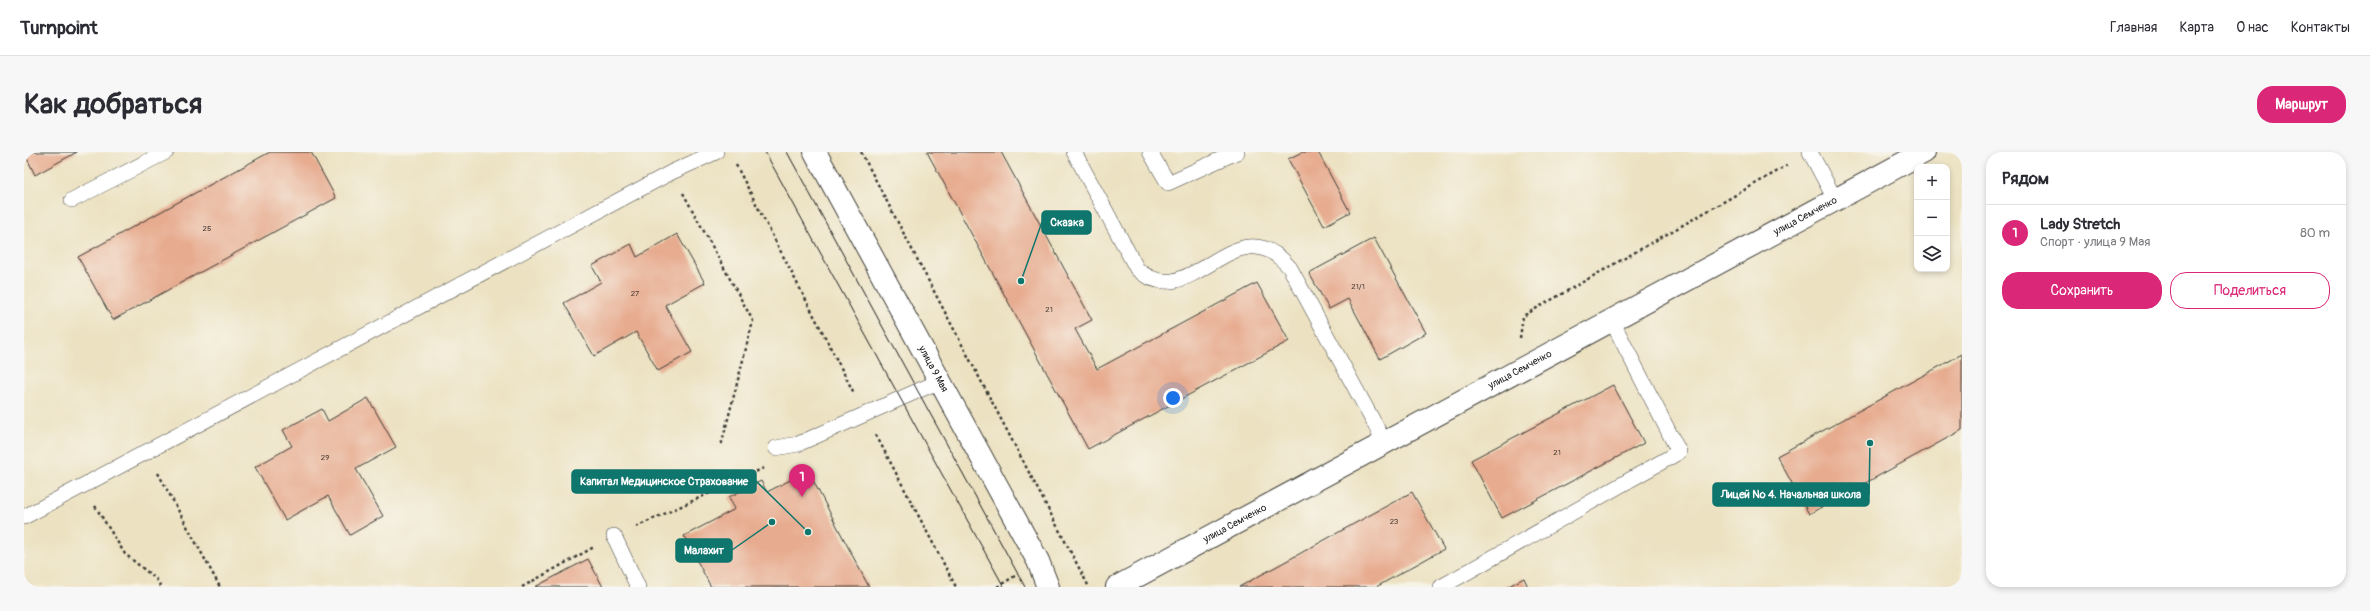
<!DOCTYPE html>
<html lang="ru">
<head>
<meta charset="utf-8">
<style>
  body { margin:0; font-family:Pangolin,sans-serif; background:#f7f7f7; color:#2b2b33 }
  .controls { position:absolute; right:12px; top:12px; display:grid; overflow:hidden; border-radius:8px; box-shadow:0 2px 6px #0003 }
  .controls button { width:36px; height:36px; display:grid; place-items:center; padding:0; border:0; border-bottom:1px solid #e1e1e2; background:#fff; color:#2b2b33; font:20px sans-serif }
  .you { position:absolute; left:1149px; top:246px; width:14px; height:14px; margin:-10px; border:3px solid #fff; border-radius:50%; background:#1a73e8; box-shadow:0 0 0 6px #1a73e833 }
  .badge { display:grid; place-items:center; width:26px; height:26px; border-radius:50%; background:#db2777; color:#fff; font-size:13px; font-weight:700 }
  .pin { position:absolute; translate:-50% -33px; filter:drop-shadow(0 1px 2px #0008) }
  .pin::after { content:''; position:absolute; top:21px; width:14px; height:12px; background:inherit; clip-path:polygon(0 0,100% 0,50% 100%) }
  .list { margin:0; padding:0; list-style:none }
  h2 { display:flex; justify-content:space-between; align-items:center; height:52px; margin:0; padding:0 16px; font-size:17px }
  h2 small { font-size:13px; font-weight:400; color:#7c7c81 }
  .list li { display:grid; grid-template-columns:26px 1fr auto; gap:12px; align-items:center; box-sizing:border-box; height:56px; padding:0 16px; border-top:1px solid #e1e1e2 }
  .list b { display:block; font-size:15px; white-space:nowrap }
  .list p { margin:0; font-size:13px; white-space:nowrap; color:#7c7c81 }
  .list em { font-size:13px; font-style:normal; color:#7c7c81 }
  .actions { display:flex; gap:8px; padding:12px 16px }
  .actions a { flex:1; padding:9px 0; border:1px solid #db2777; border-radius:16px; text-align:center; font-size:14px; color:#db2777 }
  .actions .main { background:#db2777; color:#fff }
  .icon { flex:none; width:22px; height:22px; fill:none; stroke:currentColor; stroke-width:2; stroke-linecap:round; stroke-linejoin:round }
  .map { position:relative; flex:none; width:1938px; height:435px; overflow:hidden; border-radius:16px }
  header { display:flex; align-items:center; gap:24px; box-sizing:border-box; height:56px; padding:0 20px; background:#fff; border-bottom:1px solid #e1e1e2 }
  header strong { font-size:19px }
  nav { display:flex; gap:22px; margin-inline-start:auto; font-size:14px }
  .intro { display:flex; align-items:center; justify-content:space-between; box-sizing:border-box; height:96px; padding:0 24px }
  h1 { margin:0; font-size:28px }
  .button { padding:10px 18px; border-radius:16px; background:#db2777; color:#fff; font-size:14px; font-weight:700 }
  main { display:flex; gap:24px; padding:0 24px }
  aside { flex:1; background:#fff; border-radius:16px; box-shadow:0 2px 6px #0003 }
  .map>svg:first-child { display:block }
  .building { fill:#e7ac90 }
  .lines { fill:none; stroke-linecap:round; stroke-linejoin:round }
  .service-casing { stroke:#3b3a35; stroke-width:16 }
  .minor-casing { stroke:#3b3a35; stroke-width:24 }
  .path { stroke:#3b3a35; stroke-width:2.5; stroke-dasharray:3 3; stroke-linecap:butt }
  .service { stroke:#fff; stroke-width:15 }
  .minor { stroke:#fff; stroke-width:22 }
  .tram { stroke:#1c1c1c; stroke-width:1 }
  .labels { text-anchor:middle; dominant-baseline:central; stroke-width:3.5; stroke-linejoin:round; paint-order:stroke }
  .number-label { font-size:8px; fill:#4f4039 }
  .street-label { font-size:10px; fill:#1c1c1c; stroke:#f7f3e8 }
  .leader { fill:none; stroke:#0f766e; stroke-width:1.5 }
  .callout-dot { fill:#0f766e; stroke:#f7f3e8; stroke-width:1.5 }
  .callout { fill:#0f766e; stroke:#0f766e; stroke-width:1.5 }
  .callout-label { font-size:11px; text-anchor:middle; font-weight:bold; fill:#fff }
</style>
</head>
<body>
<header>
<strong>Turnpoint</strong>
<nav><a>Главная</a><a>Карта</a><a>О нас</a><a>Контакты</a></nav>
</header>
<div class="intro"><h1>Как добраться</h1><a class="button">Маршрут</a></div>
<main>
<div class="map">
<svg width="1938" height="435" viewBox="0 0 1938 435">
  <rect width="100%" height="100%" fill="#f7f3e8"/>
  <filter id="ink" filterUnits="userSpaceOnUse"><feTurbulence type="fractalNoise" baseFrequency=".025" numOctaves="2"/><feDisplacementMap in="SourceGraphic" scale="8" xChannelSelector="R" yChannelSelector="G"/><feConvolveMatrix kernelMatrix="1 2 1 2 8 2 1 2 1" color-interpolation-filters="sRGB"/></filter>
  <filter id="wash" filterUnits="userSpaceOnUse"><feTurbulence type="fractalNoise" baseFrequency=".012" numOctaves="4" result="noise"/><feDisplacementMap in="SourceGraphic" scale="16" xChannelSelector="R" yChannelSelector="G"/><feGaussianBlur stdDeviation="0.9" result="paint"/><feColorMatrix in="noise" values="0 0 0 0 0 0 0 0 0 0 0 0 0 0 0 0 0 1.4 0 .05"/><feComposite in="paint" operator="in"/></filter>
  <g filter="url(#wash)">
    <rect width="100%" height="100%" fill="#ece2c2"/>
    <g id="blocks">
      <g class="building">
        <path d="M0 0H53L11 23Z"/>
        <path d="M246 0H287L312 46 89 168 54 105Z"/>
        <path d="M903 0H977L1068 168 1051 177 1073 217 1233 131 1265 189 1064 297Z"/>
        <path d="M1278 0H1294L1326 60 1300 74 1264 7Z"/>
        <path d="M653 82 681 131 641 153 668 200 634 219 612 180 570 204 540 151 577 130 568 114 607 92 613 105Z"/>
        <path d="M1350 86 1402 181 1356 207 1324 147 1305 157 1285 121Z"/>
        <path d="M1938 202V278L1785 362 1753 304Z"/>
        <path d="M1589 233 1620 291 1478 366 1447 308Z"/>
        <path d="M344 246 372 295 332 317 359 364 326 383 304 344 261 368 231 315 268 294 259 278 298 257 304 269Z"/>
        <path d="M784 319 845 435H687L660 384 711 357 705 345 737 329 743 340Z"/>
        <path d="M1388 340 1420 397 1352 435H1215Z"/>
        <path d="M564 407 579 435H511Z"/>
        <path d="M1500 426 1504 435H1483Z"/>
      </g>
    </g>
  </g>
  <g filter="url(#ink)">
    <use href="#blocks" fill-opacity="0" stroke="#3b3a35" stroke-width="1"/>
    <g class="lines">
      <defs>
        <g id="service">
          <path d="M1050 0 1113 117C1168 166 1211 49 1266 116L1361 291"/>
          <path d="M1126 0 1144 31 1213 0"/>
          <path d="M1786 0 1812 49"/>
          <path d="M48 48 142 0"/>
          <path d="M752 296 774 292 916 229"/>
          <path d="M0 365 648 20 692 0"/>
          <path d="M590 384 614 435"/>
          <path d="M1417 435 1655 300 1588 169"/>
        </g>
        <g id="minor">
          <path id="s1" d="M791 0 1014 409 1024 435"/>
          <path id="s2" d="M1093 435 1900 0"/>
        </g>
      </defs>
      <use href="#service" class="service-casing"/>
      <use href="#minor" class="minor-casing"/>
      <g class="path">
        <path d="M837 0 1065 435"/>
        <path d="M712 13 830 241"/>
        <path d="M659 41 729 169 697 294"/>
        <path d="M1496 186 1499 164 1766 12"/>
        <path d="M852 283 932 435"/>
        <path d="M134 321 196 435"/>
        <path d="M71 354 101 402 132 427 137 435"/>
        <path d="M612 375 740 316"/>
        <path d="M498 435 570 395"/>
        <path d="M973 435 991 424"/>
      </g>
      <use href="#service" class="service"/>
      <use href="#minor" class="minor"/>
      <g class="tram">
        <path d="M741 0 980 435"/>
        <path d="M763 0 1001 435"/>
      </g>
    </g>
  </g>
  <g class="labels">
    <g class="number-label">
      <text x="183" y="76">25</text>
      <text x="1334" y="134">21/1</text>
      <text x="611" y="141">27</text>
      <text x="1025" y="157">21</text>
      <text x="1533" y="300">21</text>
      <text x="301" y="305">29</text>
      <text x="1370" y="369">23</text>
    </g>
    <g class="street-label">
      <text stroke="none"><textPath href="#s2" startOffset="782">улица Семченко</textPath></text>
      <text stroke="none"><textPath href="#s1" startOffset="247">улица 9 Мая</textPath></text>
      <text stroke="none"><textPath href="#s2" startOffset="458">улица Семченко</textPath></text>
      <text stroke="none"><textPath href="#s2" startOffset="134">улица Семченко</textPath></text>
    </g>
  </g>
  <path class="leader" d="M997 129L1018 70M784 380L732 329M1846 291L1845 343M748 370L708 398"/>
  <g class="callout-dot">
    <circle cx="997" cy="129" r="4"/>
    <circle cx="784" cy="380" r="4"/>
    <circle cx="1846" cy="291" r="4"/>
    <circle cx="748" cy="370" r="4"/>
  </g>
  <g class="callout">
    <rect x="1018" y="59" width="49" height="23" rx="4"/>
    <rect x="548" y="318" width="184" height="23" rx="4"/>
    <rect x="1689" y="331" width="156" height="23" rx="4"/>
    <rect x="652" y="387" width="56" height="23" rx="4"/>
  </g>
  <g class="callout-label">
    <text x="1043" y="74">Сказка</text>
    <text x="640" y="333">Капитал Медицинское Страхование</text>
    <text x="1767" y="346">Лицей № 4. Начальная школа</text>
    <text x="680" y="402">Малахит</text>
  </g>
</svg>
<div class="controls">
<button>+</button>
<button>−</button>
<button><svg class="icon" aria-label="layers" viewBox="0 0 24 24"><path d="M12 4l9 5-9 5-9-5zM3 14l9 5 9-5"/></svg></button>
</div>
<div class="you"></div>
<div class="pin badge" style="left:778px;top:345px">1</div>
</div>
<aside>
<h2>Рядом<small></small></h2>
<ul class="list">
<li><span class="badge">1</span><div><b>Lady Stretch</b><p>Спорт · улица 9 Мая</p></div><em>80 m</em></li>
</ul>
<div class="actions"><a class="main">Сохранить</a><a>Поделиться</a></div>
</aside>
</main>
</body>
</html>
